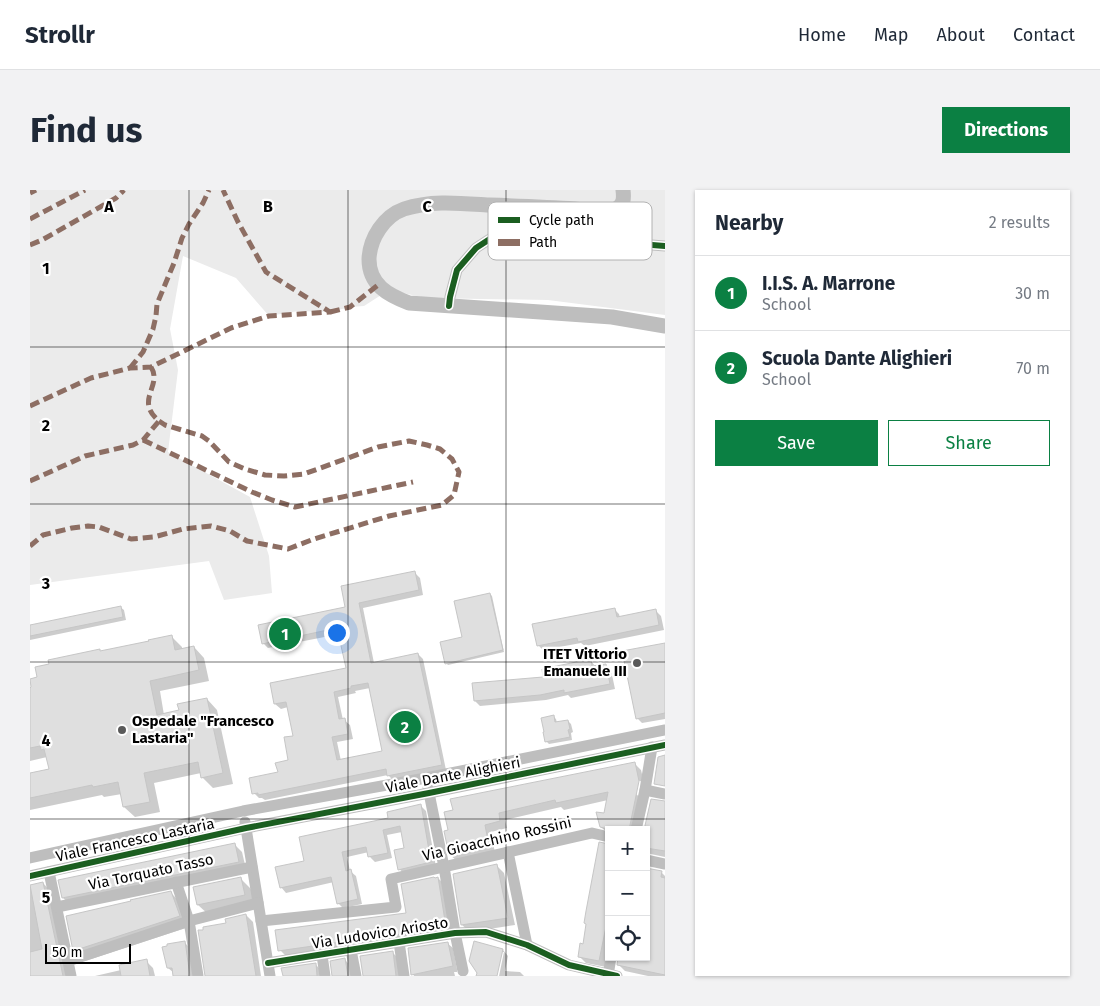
<!DOCTYPE html>
<html lang="en">
<head>
<meta charset="utf-8">
<style>
  body { margin:0; font-family:"Fira Sans",sans-serif; background:#f2f2f3; color:#1f2937 }
  .controls { position:absolute; right:15px; bottom:15px; display:grid; overflow:hidden; border-radius:0px; box-shadow:0 1px 4px #0004 }
  .controls button { width:45px; height:45px; display:grid; place-items:center; padding:0; border:0; border-bottom:1px solid #e0e1e3; background:#fff; color:#1f2937; font:25px sans-serif }
  .scale { position:absolute; left:15px; bottom:12px; width:86px; box-sizing:border-box; padding-left:5px; border:2px solid #000; border-top:0; font-size:14px; line-height:18px; white-space:nowrap; color:#000; -webkit-text-stroke:4px #fff; paint-order:stroke }
  .you { position:absolute; left:306px; top:442px; width:18px; height:18px; margin:-12px; border:4px solid #fff; border-radius:50%; background:#1a73e8; box-shadow:0 0 0 8px #1a73e833 }
  .badge { display:grid; place-items:center; width:32px; height:32px; border-radius:50%; background:#0b8043; color:#fff; font-size:16px; font-weight:700 }
  .pin { position:absolute; translate:-50% -50%; border:2px solid #fff; box-shadow:0 1px 5px #0006 }
  .list { margin:0; padding:0; list-style:none }
  h2 { display:flex; justify-content:space-between; align-items:center; height:65px; margin:0; padding:0 20px; font-size:21px }
  h2 small { font-size:16px; font-weight:400; color:#747a83 }
  .list li { display:grid; grid-template-columns:32px 1fr auto; gap:15px; align-items:center; box-sizing:border-box; height:75px; padding:0 20px; border-top:1px solid #e0e1e3 }
  .list b { display:block; font-size:19px; white-space:nowrap }
  .list p { margin:0; font-size:16px; white-space:nowrap; color:#747a83 }
  .list em { font-size:16px; font-style:normal; color:#747a83 }
  .actions { display:flex; gap:10px; padding:15px 20px }
  .actions a { flex:1; padding:11px 0; border:1px solid #0b8043; border-radius:0px; text-align:center; font-size:18px; color:#0b8043 }
  .actions .main { background:#0b8043; color:#fff }
  .icon { flex:none; width:28px; height:28px; fill:none; stroke:currentColor; stroke-width:2; stroke-linecap:round; stroke-linejoin:round }
  .map { position:relative; flex:none; width:635px; height:786px; overflow:hidden; border-radius:0px }
  header { display:flex; align-items:center; gap:30px; box-sizing:border-box; height:70px; padding:0 25px; background:#fff; border-bottom:1px solid #e0e1e3 }
  header strong { font-size:24px }
  nav { display:flex; gap:28px; margin-inline-start:auto; font-size:18px }
  .intro { display:flex; align-items:center; justify-content:space-between; box-sizing:border-box; height:120px; padding:0 30px }
  h1 { margin:0; font-size:35px }
  .button { padding:12px 22px; border-radius:0px; background:#0b8043; color:#fff; font-size:18px; font-weight:700 }
  main { display:flex; gap:30px; padding:0 30px }
  aside { flex:1; background:#fff; border-radius:0px; box-shadow:0 1px 4px #0004 }
  .map>svg:first-child { display:block }
  .green { fill:#ebebeb }
  .shadow { fill:#0003; fill-rule:evenodd }
  .building { fill:#dfdfdf; stroke:#c6c6c6; fill-rule:evenodd }
  .lines { fill:none; stroke-linecap:round; stroke-linejoin:round }
  .minor { stroke:#bebebe; stroke-width:11 }
  .major { stroke:#bebebe; stroke-width:15 }
  .quiet { stroke:#8d6e63; stroke-width:5; stroke-dasharray:10 5; stroke-linecap:butt }
  .cycleway-casing { stroke:#fff; stroke-width:9 }
  .cycleway { stroke:#1b5e20; stroke-width:6 }
  .grid { fill:none; stroke:#000; stroke-width:1; stroke-opacity:0.55 }
  .poi-dot { fill:#595959; stroke:#fff; stroke-width:2 }
  .labels { text-anchor:middle; dominant-baseline:central; stroke-width:4.5; stroke-linejoin:round; paint-order:stroke }
  .poi-label { font-size:15px; font-weight:bold; fill:#000; stroke:#fff; text-anchor:end }
  .street-label { font-size:15px; fill:#000; stroke:#fff }
  .key { fill:#fff; stroke:#b2b2b2; stroke-width:1 }
  .key-label { font-size:14px; fill:#000 }
  .grid-label { font-size:16px; text-anchor:middle; font-weight:bold; fill:#000; stroke:#fff; stroke-width:4.5; stroke-linejoin:round; paint-order:stroke }
</style>
</head>
<body>
<header>
<strong>Strollr</strong>
<nav><a>Home</a><a>Map</a><a>About</a><a>Contact</a></nav>
</header>
<div class="intro"><h1>Find us</h1><a class="button">Directions</a></div>
<main>
<div class="map">
<svg width="635" height="786" viewBox="0 0 635 786">
  <rect width="100%" height="100%" fill="#fff"/>
  <path class="green" d="M0 0H635V125L518 110 396 108 359 100 334 116 320 117 300 122 268 121 239 126 206 88 153 66 140 139 148 180 138 262 220 307 239 366 242 403 194 410 179 371 0 395Z"/>
  <g class="shadow">
    <path d="M384 382 390 388 393 405 333 418 344 473 388 464 393 469 416 580 364 591 358 585 235 610 232 608H229L224 603 249 583 260 571 265 546 258 517 251 519 245 514 317 479 310 444 238 458 233 453 317 418ZM340 498 353 562 311 571 307 552 323 549 320 535 314 530H313L308 507 326 503 325 501Z"/>
    <path d="M460 404 462 406 474 462 418 475 416 473 433 448Z"/>
    <path d="M90 417 94 420 96 430 0 450V436Z"/>
    <path d="M584 419 589 424 590 428 626 421 631 426 634 440 555 456 551 453 513 460 508 455Z"/>
    <path d="M141 446 152 457V459L164 457 174 468 179 491 130 501 134 525 150 521 177 509 187 520 203 594 183 598 172 587 171 583 124 593 130 622 105 627 94 617 92 604 74 607 72 605 0 620V584L20 580 17 567 0 571V499L71 462Z"/>
    <path d="M635 454V529L612 533 607 528Z"/>
    <path d="M560 470 566 477 575 475 581 480 585 499 541 508 538 505 516 510 450 516 445 511 444 494 515 488Z"/>
    <path d="M523 526 526 529 527 533 538 531 541 534 543 542 541 543 542 550 519 554 516 551Z"/>
    <path d="M604 573 611 580 614 592 602 589 606 604 613 610 607 640H579V644L571 637 578 610 534 620 531 617 475 630 477 638 461 642 465 663 427 671 420 665 416 642Z"/>
    <path d="M635 612V667L616 663V640Z"/>
    <path d="M391 616 396 621 406 677 375 684 369 679 376 659 372 642 357 645 362 668 345 672 340 667 339 662 317 667 320 681 326 686 332 714 313 718 308 713 304 692 256 703 251 697 276 672 360 629Z"/>
    <path d="M205 655 212 662 216 679 41 715 33 708Z"/>
    <path d="M579 655V761L576 777 556 773 549 766 554 755Z"/>
    <path d="M467 676 474 683 485 735 440 742 432 735Z"/>
    <path d="M631 682 635 686V786H618L595 781 589 775 616 767Z"/>
    <path d="M210 688 221 699 225 716 179 725 168 715 165 698Z"/>
    <path d="M408 688 415 695 423 744 257 767 250 760 378 724Z"/>
    <path d="M13 693 23 704 41 786H0V696Z"/>
    <path d="M141 703 151 713 159 737 55 771 45 761 37 727Z"/>
    <path d="M216 725 223 732 231 786H176L197 734Z"/>
    <path d="M154 752 161 759 166 786H144V783L138 778Z"/>
    <path d="M417 753 423 758 427 779V782H424L425 786H384L383 784Z"/>
    <path d="M445 753 473 760 478 766 475 781 490 782 494 786H469L474 762H471L466 786H467H447Z"/>
    <path d="M362 762 369 769 372 786H334Z"/>
    <path d="M315 770 321 776 323 786H304Z"/>
    <path d="M116 771 123 778 125 786H65L91 780Z"/>
    <path d="M285 774 292 781 293 786H254Z"/>
  </g>
  <g class="building">
    <path d="M385 381 389 400 329 413 341 473 388 463 412 575 357 586 356 579 228 605V603L222 604 219 588 248 582 245 573 258 570 254 547 263 546 256 512 244 514 240 493 316 478 307 438 232 454 228 435 315 417 311 396ZM338 493 352 561 307 570 302 547 318 544 315 528 309 529 304 502 321 498V496Z"/>
    <path d="M460 403 473 460 415 474 410 452 432 447 424 411Z"/>
    <path d="M91 416 93 427 0 446V435Z"/>
    <path d="M585 418 587 427 626 419 629 435 548 452 547 448 507 456 502 434Z"/>
    <path d="M142 445 145 460 164 456 169 480 120 491 127 525 149 520 147 514 177 508 193 583 171 588 168 572 114 583 120 612 93 617 88 592 63 597 62 595 0 608V583L19 579 14 559 11 560 10 556 0 558V498L1 497 0 489 7 487 5 477 19 474 18 470 70 459V461L119 451 118 450Z"/>
    <path d="M635 453V523L606 529 592 461Z"/>
    <path d="M561 469 562 476 576 474 580 494 534 503V500L510 505 444 511 442 493 513 487 512 479Z"/>
    <path d="M524 525 525 532 538 530 540 539 538 540 540 547 515 552 513 542H514L511 528Z"/>
    <path d="M635 565V596L624 594 628 567Z"/>
    <path d="M605 572 609 591 599 640H581L570 637 566 622 574 623 578 602 526 613 525 610 469 623 470 631 455 635 459 656 419 665 414 641 418 640 414 622 423 620 420 609Z"/>
    <path d="M621 609 635 611V661L616 658V640H614Z"/>
    <path d="M391 614 401 672 368 680 364 660 374 658 370 636 353 640 358 663 338 667 336 657 312 662 316 681 321 679 328 709 307 714 301 687 250 698 245 677 274 671 269 647 358 628 357 622Z"/>
    <path d="M569 652 579 654V722L569 771 548 767 550 753 553 754 556 734 554 733 556 721Z"/>
    <path d="M205 653 209 672 32 708 28 690Z"/>
    <path d="M467 674 478 728 431 735 423 684Z"/>
    <path d="M616 678 632 681 631 687 635 688V785L587 775 588 767H616Z"/>
    <path d="M211 687 215 705 167 715 163 697Z"/>
    <path d="M404 687 405 688 408 687 416 737 319 752 318 751 248 761 245 740 376 723 371 694Z"/>
    <path d="M13 692 33 786H0V762L12 759 0 695Z"/>
    <path d="M141 701 150 726 43 761 36 726 101 711 100 710Z"/>
    <path d="M216 724 226 786H175L168 740H173V737L196 733 195 729Z"/>
    <path d="M155 751 160 786H143L142 778H137L132 757 137 756V754Z"/>
    <path d="M444 751 473 759 467 786H446L447 783 439 771Z"/>
    <path d="M418 752 423 776 381 785 378 758Z"/>
    <path d="M363 761 366 786H333L330 766Z"/>
    <path d="M315 768 318 786H302L300 771Z"/>
    <path d="M117 769 120 786H91L89 775Z"/>
    <path d="M286 773 287 786H253L251 778Z"/>
  </g>
  <g class="lines">
    <g class="minor">
      <path d="M419 116 420 107 427 80 446 58 469 43 635 56"/>
      <path d="M398 598 414 677 425 743 433 781"/>
      <path d="M615 600 635 604"/>
      <path d="M215 632 240 786"/>
      <path d="M606 640 615 600 622 557"/>
      <path d="M478 662 497 755"/>
      <path d="M0 668 213 621 396 588 635 540"/>
      <path d="M616 670 635 674"/>
      <path d="M19 682 41 786"/>
      <path d="M0 686 216 638 399 603 635 555"/>
      <path d="M146 692 159 731 168 786"/>
      <path d="M27 717 222 677"/>
      <path d="M231 731 366 717 361 689 562 643 579 647"/>
      <path d="M369 752 374 786"/>
      <path d="M321 760 326 786"/>
      <path d="M292 765 295 786"/>
      <path d="M38 771 159 731 228 713"/>
      <path d="M238 773 425 743 456 742 497 755 539 775 587 786"/>
      <path d="M578 786 581 767"/>
    </g>
    <path class="major" d="M593 0C594 8 594 15 586 19 574 26 557 20 545 19 516 17 486 16 457 15 429 13 401 10 374 19 354 26 340 48 339 69 339 95 358 105 379 113L582 127 635 136"/>
    <g class="quiet">
      <path d="M0 3 6 0"/>
      <path d="M0 29 55 0"/>
      <path d="M0 55 12 50 86 8 94 0"/>
      <path d="M300 122 320 117 348 95"/>
      <path d="M100 178 113 162 123 139 126 126 127 114 144 73 152 48 159 34 173 13 179 0"/>
      <path d="M0 216 61 188 100 178 121 177 201 138 239 126 300 122 236 82 208 32 193 0"/>
      <path d="M113 250 222 302 242 310 265 317 383 292"/>
      <path d="M0 291 55 266 103 255 113 250 129 231C104 210 133 196 121 177"/>
      <path d="M0 356 13 345 42 338 58 336 69 337 101 349 124 347 153 339 181 336 200 341 217 351 258 359 284 349 359 326 412 315 424 305 429 282 422 269 410 259 397 255 379 251 348 257 274 284 254 286 235 285 215 279 199 272 179 251 172 246 135 235 129 231"/>
    </g>
    <defs>
      <g id="cycleway">
        <path d="M419 116 420 107 427 80 446 58 469 43 635 56"/>
        <path d="M0 686 216 638 399 603 635 555"/>
        <path d="M238 773 425 743 456 742 497 755 539 775 587 786"/>
      </g>
    </defs>
    <use href="#cycleway" class="cycleway-casing"/>
    <use href="#cycleway" class="cycleway"/>
  </g>
  <path class="grid" d="M159 0V786M318 0V786M476 0V786M0 157H635M0 314H635M0 472H635M0 629H635"/>
  <g class="poi-dot">
    <circle cx="607" cy="473" r="5"/>
    <circle cx="92" cy="540" r="5"/>
  </g>
  <g class="labels">
    <g class="poi-label">
      <text x="597" y="464">ITET Vittorio<tspan x="597" dy="17">Emanuele III</tspan></text>
      <text x="102" y="531" text-anchor="start">Ospedale "Francesco<tspan x="102" dy="17">Lastaria"</tspan></text>
    </g>
    <g class="street-label">
      <text transform="translate(423 585) rotate(-11)">Viale Dante Alighieri</text>
      <text transform="translate(467 649) rotate(-13)">Via Gioacchino Rossini</text>
      <text transform="translate(105 650) rotate(-12)">Viale Francesco Lastaria</text>
      <text transform="translate(121 682) rotate(-12)">Via Torquato Tasso</text>
      <text transform="translate(350 743) rotate(-9)">Via Ludovico Ariosto</text>
    </g>
  </g>
  <rect x="458" y="12" width="164" height="58" rx="8" class="key"/>
  <rect x="468" y="27" width="22" height="6" fill="#1b5e20"/>
  <rect x="468" y="49" width="22" height="7" fill="#8d6e63"/>
  <g class="key-label">
    <text x="499" y="35">Cycle path</text>
    <text x="499" y="57">Path</text>
  </g>
  <g class="grid-label">
    <text x="79" y="22">A</text>
    <text x="238" y="22">B</text>
    <text x="397" y="22">C</text>
    <text x="16" y="84">1</text>
    <text x="16" y="241">2</text>
    <text x="16" y="399">3</text>
    <text x="16" y="556">4</text>
    <text x="16" y="713">5</text>
  </g>
</svg>
<div class="controls">
<button>+</button>
<button>−</button>
<button><svg class="icon" aria-label="locate" viewBox="0 0 24 24"><circle cx="12" cy="12" r="6"/><path d="M12 2v4M12 18v4M2 12h4M18 12h4"/></svg></button>
</div>
<div class="scale">50 m</div>
<div class="you"></div>
<div class="pin badge" style="left:255px;top:444px">1</div>
<div class="pin badge" style="left:375px;top:537px">2</div>
</div>
<aside>
<h2>Nearby<small>2 results</small></h2>
<ul class="list">
<li><span class="badge">1</span><div><b>I.I.S. A. Marrone</b><p>School</p></div><em>30 m</em></li>
<li><span class="badge">2</span><div><b>Scuola Dante Alighieri</b><p>School</p></div><em>70 m</em></li>
</ul>
<div class="actions"><a class="main">Save</a><a>Share</a></div>
</aside>
</main>
</body>
</html>
